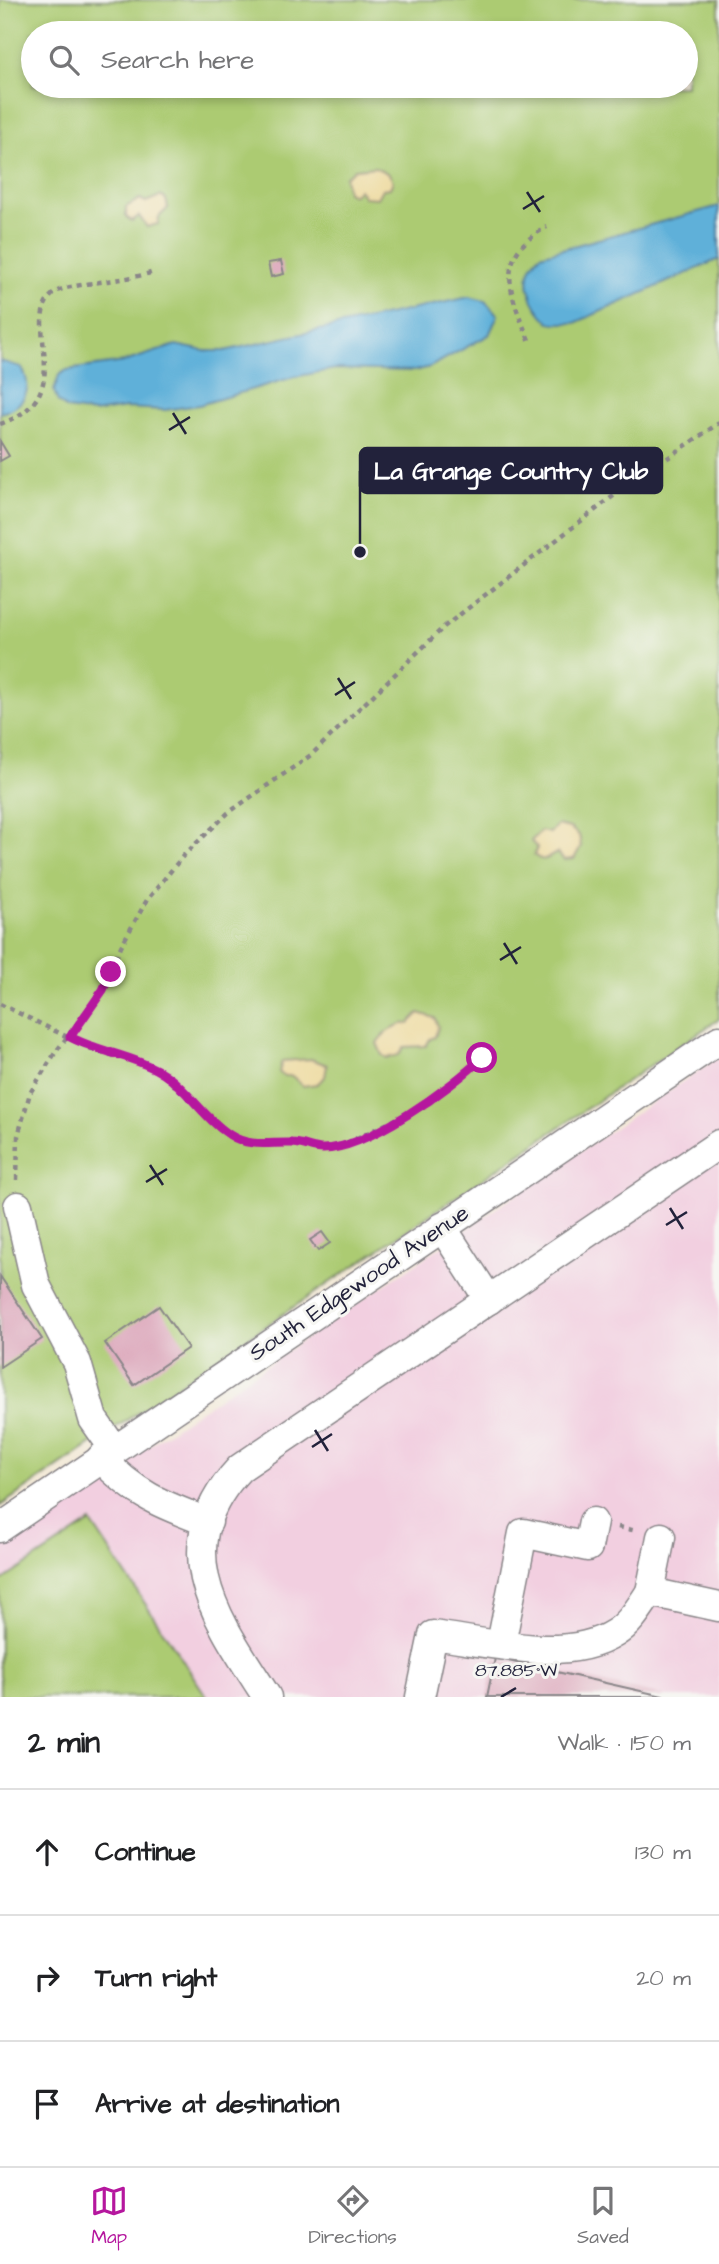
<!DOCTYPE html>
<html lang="en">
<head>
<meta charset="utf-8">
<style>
  body { margin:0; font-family:"Architects Daughter",sans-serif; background:#f6f6f6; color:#202124 }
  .stop { position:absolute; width:21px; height:21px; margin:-16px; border:5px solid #b5179e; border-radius:50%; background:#fff }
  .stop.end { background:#b5179e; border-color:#fff; box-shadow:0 2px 7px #0008 }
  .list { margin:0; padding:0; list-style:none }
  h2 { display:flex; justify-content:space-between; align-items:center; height:91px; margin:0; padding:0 28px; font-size:30px }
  h2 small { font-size:23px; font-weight:400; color:#757577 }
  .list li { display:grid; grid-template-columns:46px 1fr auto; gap:21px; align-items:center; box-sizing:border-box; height:126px; padding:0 28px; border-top:2px solid #e0e0e0 }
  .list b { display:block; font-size:26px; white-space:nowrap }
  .list em { font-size:23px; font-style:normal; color:#757577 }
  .icon { flex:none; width:38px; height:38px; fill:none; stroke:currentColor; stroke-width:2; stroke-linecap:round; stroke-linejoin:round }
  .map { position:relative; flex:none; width:719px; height:1697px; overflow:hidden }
  .search { position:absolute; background:#fff; box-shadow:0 4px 10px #0003; left:21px; right:21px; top:21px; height:77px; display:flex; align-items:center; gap:18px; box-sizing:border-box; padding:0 24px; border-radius:38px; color:#757577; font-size:26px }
  .sheet { height:469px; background:#fff }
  nav { display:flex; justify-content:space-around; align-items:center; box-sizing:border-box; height:98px; border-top:2px solid #e0e0e0; background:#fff; font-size:19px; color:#757577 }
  nav a { display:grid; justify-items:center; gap:4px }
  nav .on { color:#b5179e }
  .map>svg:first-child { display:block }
  .built { fill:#f2cfe0 }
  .green { fill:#accb72; stroke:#677656; stroke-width:2; fill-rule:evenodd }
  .sand { fill:#eeda9e; stroke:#887e6c; stroke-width:2 }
  .water { fill:#5eb0d9; stroke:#40698a; stroke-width:2 }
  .building { fill:#dba4b9 }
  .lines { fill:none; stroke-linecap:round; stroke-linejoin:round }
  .minor-casing { stroke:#8a8689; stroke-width:31 }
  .path { stroke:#8a8689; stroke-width:4.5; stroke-dasharray:5 5; stroke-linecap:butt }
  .minor { stroke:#fff; stroke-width:28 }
  .route { stroke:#b5179e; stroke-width:9 }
  .ticks { fill:none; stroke:#22223b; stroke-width:2.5 }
  .labels { text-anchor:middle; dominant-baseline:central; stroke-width:6; stroke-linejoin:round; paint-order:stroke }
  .street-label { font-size:23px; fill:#22223b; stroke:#f6f6f2 }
  .ticks-label { font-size:18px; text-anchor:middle; fill:#22223b; stroke:#f6f6f2; stroke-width:6; stroke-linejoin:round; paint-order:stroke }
  .leader { fill:none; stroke:#22223b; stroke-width:2.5 }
  .callout-dot { fill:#22223b; stroke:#f6f6f2; stroke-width:2.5 }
  .callout { fill:#22223b; stroke:#22223b; stroke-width:2.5 }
  .callout-label { font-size:24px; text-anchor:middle; font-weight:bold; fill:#fff }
</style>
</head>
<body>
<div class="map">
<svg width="719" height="1697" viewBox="0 0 719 1697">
  <rect width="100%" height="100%" fill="#f6f6f2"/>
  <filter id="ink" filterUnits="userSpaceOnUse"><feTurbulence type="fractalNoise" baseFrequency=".0143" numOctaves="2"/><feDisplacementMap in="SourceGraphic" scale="14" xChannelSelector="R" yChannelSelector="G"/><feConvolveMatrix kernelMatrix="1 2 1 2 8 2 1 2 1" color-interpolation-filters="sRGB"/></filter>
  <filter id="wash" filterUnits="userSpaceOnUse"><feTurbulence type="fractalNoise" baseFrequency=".00686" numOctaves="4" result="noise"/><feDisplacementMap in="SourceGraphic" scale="28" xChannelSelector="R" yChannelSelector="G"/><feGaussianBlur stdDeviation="1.57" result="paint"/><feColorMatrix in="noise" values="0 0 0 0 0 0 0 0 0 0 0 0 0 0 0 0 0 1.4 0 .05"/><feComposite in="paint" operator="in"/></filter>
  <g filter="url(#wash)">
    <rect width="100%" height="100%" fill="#f3e9d7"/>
    <path class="built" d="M719 1057V1697H0V1547Z"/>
    <g class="green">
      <path d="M0 0H719V1019L0 1506ZM33 33H686V86H33Z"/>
      <path d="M91 1522 207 1697H0V1582Z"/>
    </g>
    <g class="sand">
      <path d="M375 167 389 174 393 181 390 188 382 189 377 198 364 197 359 189 353 195 347 192 345 177 355 169Z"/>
      <path d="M160 196 166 199 168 208 159 217 158 224 147 227 139 216 132 221 126 217V207L140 199 146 202Z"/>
      <path d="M557 825 570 828 579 835 581 846 574 859 564 860 557 853C548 857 544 864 534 855L537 848 531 841 541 831 550 833Z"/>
      <path d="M419 1013 435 1018 438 1027 435 1037 430 1039 426 1046 404 1047 399 1055 387 1058 382 1055 377 1043C383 1033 397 1023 409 1023Z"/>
      <path d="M311 1059 327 1065 325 1077 317 1084 303 1086 292 1076H283L279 1072 282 1061Z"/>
    </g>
    <g class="water">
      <path d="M719 206V259L575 323H550C530 305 518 276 540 255Z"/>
      <path d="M469 297 485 301 498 315 489 335 430 367 415 371 335 369 294 377 199 405 165 410 125 408 94 413 67 409 58 402 54 391 59 375 67 370 124 362 176 345 205 351H224Z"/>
      <path d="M0 361 21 367C35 389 24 407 0 413Z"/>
    </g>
    <g id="blocks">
      <g class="building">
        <path d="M281 261 284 274 271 277 268 263Z"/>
        <path d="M0 441 9 456 0 461Z"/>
        <path d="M322 1232 330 1243 318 1251 310 1240Z"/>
        <path d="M0 1276 42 1339 0 1367Z"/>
        <path d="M159 1306 188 1348 134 1385 105 1343Z"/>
        <path d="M495 1658 663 1696V1697H487Z"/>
      </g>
    </g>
  </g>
  <g filter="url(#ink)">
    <use href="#blocks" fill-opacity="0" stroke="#8a8689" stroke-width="2"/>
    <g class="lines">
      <defs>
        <g id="minor">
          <path d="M18 1206 36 1285 77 1363 93 1419 114 1449"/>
          <path d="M442 1227 489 1300"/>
          <path d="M101 1458C134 1494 162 1505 208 1522"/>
          <path d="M0 1528 719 1040"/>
          <path d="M661 1537 650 1592 719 1607"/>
          <path d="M501 1644 523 1533 588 1547 593 1522"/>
          <path d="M267 1697C219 1622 163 1550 240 1468L719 1144"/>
          <path d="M420 1697 433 1635C487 1642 567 1664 615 1633 630 1624 640 1607 650 1592"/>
        </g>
      </defs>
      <use href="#minor" class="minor-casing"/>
      <g class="path">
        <path d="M529 340C509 292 493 256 547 227"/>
        <path d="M0 424C83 395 18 323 54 293 67 283 129 281 153 272"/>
        <path d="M0 1004 94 1050 139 1062 160 1072 229 1135 255 1145 290 1142 313 1149 336 1148 426 1105 482 1058"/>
        <path d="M17 1180 18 1136 30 1093 55 1053 103 990 121 946 147 900 183 856 228 813 311 755 445 626 625 487 719 423"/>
        <path d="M618 1527 637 1531"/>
      </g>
      <use href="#minor" class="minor"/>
    </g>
  </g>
  <g class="lines" filter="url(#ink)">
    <path class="route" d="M111 972 103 990 70 1037C99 1052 131 1055 159 1071 187 1087 203 1118 230 1135 250 1148 270 1142 292 1143 303 1143 312 1149 323 1149 367 1149 451 1088 482 1058"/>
  </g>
  <path class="ticks" d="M527 192 540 212M523 209 544 196M173 413 186 434M169 430 190 417M338 678 351 699M335 695 355 682M504 943 517 964M500 960 521 947M150 1165 163 1185M146 1182 167 1169M670 1208 683 1229M666 1225 687 1212M315 1430 328 1451M312 1447 332 1434M501 1697 516 1688"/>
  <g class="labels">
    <g class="street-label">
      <text transform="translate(359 1283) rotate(-34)">South Edgewood Avenue</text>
    </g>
  </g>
  <g class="ticks-label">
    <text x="516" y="1676">87.885°W</text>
  </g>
  <path class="leader" d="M360 552L360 471"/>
  <circle class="callout-dot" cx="360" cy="552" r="7"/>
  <rect class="callout" x="360" y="448" width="302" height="45" rx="7"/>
  <g class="callout-label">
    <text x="511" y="479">La Grange Country Club</text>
  </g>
</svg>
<div class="stop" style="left:482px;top:1058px"></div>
<div class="stop end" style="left:111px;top:972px"></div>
<div class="search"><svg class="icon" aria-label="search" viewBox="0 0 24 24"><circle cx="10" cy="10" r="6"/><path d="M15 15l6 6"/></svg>Search here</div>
</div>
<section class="sheet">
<h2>2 min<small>Walk · 150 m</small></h2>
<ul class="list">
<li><svg class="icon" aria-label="ahead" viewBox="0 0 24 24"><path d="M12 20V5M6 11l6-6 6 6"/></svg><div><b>Continue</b></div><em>130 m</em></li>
<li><svg class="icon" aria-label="right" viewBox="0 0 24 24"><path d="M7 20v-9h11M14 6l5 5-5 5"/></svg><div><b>Turn right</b></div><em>20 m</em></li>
<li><svg class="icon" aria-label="arrive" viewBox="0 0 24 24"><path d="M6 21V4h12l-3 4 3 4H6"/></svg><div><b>Arrive at destination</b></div></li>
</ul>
</section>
<nav>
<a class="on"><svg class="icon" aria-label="map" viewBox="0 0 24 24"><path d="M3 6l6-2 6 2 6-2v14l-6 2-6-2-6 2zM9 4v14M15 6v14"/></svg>Map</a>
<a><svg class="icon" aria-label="directions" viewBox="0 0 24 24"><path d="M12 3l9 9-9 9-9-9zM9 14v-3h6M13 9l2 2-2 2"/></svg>Directions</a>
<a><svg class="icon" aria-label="saved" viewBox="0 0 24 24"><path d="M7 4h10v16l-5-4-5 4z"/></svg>Saved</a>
</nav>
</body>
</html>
